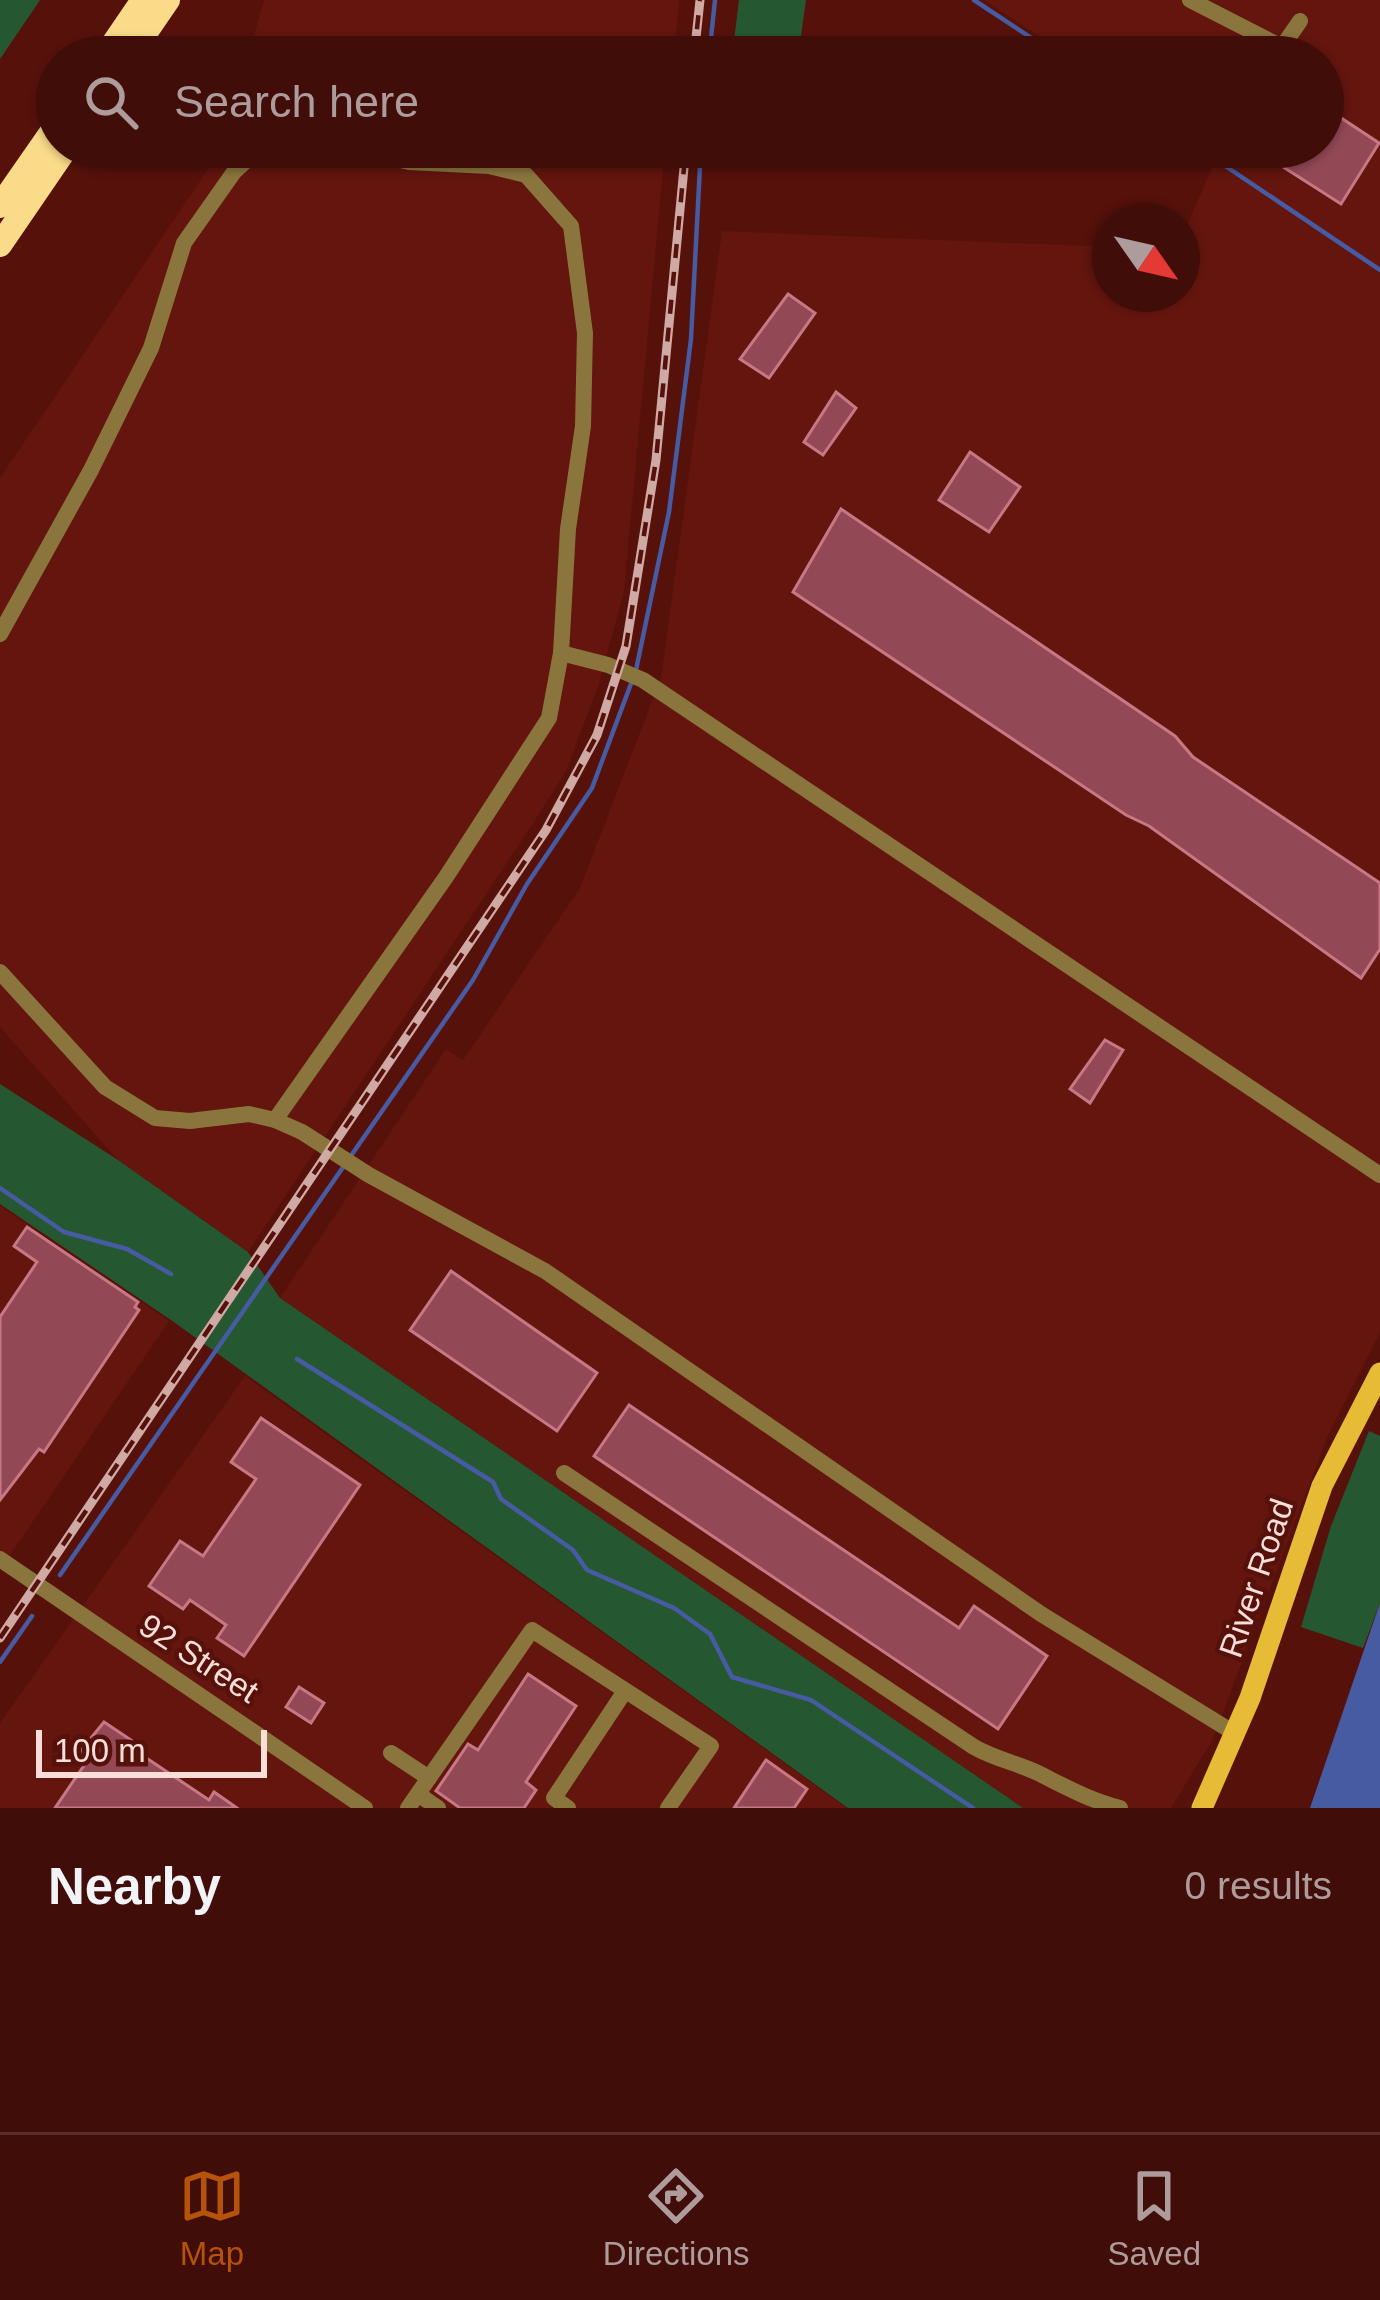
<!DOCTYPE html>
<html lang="en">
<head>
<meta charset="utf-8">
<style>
  body { margin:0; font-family:Arial,sans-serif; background:#4c1b16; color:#f1f3f6 }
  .compass { position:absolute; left:1092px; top:204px; width:108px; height:108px; border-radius:50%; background:#410d08; box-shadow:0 3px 9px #0004; rotate:124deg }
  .scale { position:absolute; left:36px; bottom:30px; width:231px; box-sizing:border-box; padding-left:12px; border:6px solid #f9ded9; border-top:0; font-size:33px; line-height:42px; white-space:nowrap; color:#f9ded9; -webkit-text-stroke:9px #57110b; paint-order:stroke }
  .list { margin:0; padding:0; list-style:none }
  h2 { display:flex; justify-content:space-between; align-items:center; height:156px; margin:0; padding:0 48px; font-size:51px }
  h2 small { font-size:39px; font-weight:400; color:#ae9c9c }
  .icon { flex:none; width:66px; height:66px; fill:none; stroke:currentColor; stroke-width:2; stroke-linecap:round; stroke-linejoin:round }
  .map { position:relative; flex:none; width:1380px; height:1808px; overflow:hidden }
  .search { position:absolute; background:#410d08; box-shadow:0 3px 9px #0004; left:36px; right:36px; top:36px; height:132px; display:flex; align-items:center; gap:30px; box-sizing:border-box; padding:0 42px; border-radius:66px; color:#ae9c9c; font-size:45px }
  .sheet { height:324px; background:#410d08 }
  nav { display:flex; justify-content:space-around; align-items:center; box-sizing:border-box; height:168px; border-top:3px solid #5a2d29; background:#410d08; font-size:33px; color:#ae9c9c }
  nav a { display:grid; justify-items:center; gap:6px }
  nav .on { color:#b45309 }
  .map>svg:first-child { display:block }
  .built { fill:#63150e }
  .green { fill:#255831 }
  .water { fill:#465ba2 }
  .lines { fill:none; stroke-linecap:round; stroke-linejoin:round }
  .stream { stroke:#465ba2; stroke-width:4.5 }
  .building { fill:#934856; stroke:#c87785; stroke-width:3 }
  .minor { stroke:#8a753d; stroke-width:16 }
  .major { stroke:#e7bb35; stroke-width:21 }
  .highway { stroke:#f9db89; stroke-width:24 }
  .rail-casing { stroke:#cfa9a3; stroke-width:9 }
  .rail { stroke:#57110b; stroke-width:4.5; stroke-dasharray:14; stroke-linecap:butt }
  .labels { text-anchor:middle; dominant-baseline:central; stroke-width:9; stroke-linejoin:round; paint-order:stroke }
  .street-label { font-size:33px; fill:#f9ded9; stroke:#57110b }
</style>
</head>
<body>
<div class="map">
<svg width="1380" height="1808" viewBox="0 0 1380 1808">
  <rect width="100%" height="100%" fill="#57110b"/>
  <g class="built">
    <path d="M264 0H679L674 57H248Z"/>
    <path d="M984 0H1380V1333L1328 1435 1213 1739 1171 1808H1023L280 1298 446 1049 463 1060 580 888 661 678 722 231 1110 247V294H1182V237L1218 154 1209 147H1323V57H1071Z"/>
    <path d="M223 147H665L624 592 598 687 566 771 534 822 248 1252 118 1160 0 1027V478Z"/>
    <path d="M0 1206 169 1321 0 1570Z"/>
    <path d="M245 1376 847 1808H0V1723Z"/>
  </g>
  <g class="green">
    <path d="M0 0H40L0 59Z"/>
    <path d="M739 0H806L798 57H732Z"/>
    <path d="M0 1084 118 1160 248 1252 280 1298 1023 1808H848L171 1320 0 1204Z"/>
    <path d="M1369 1431 1380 1436V1603L1363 1648 1301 1627 1331 1526Z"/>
  </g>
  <path class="water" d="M1380 1603V1808H1310Z"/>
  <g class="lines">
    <g class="stream">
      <path d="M974 0 1060 57"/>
      <path d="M709 57 715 0"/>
      <path d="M1197 147 1380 270"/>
      <path d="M636 670 669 512 691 339 701 147"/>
      <path d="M0 1188 64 1232 127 1249 171 1274"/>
      <path d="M297 1359 493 1482 501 1499 573 1550 587 1570 674 1608 710 1634 732 1677 811 1700 973 1808"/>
      <path d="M60 1575 473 980 527 884 592 788 632 681"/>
      <path d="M0 1662 32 1616"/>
    </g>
  </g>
  <g class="building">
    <path d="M1323 106 1379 143 1341 204 1277 163 1287 147H1323Z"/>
    <path d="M788 294 815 313 769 378 740 359Z"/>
    <path d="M836 392 856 408 823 455 804 442Z"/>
    <path d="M970 452 1020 487 989 532 939 500Z"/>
    <path d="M841 509 1175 736 1193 757 1380 883V949L1361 978 1149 826 1126 815 793 592Z"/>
    <path d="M1105 1040 1123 1050 1090 1103 1070 1089Z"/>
    <path d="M27 1227 138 1302 135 1307 139 1310 44 1452 39 1449 0 1500V1317L37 1262 14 1246Z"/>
    <path d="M451 1271 597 1373 557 1431 410 1330Z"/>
    <path d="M629 1405 959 1628 974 1606 1047 1656 998 1729 594 1456Z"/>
    <path d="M261 1418 360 1485 244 1656 217 1638 226 1625 190 1600 183 1609 149 1586 180 1541 203 1556 256 1479 231 1462Z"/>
    <path d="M528 1674 576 1706 526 1782 536 1790 524 1808H460L436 1791 468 1744 478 1750Z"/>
    <path d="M299 1687 324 1703 311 1723 286 1707Z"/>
    <path d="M104 1722 131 1740 127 1745 209 1800 214 1792 237 1808H55L87 1761 77 1755Z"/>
    <path d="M766 1760 807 1789 794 1808H734Z"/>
  </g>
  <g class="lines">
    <g class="minor">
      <path d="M1190 0 1282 47"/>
      <path d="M1275 57 1300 21"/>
      <path d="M347 147 409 162 489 166 526 175 571 226 585 333 583 426 568 529 561 653 608 665 643 680 1380 1175"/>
      <path d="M0 634 91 470 151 348 184 243 234 172 261 147"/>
      <path d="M0 972 105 1087 155 1118 190 1121 249 1114 275 1120 302 1132 369 1175 545 1271 1041 1614 1236 1734"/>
      <path d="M275 1120 446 877 549 718 561 653"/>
      <path d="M564 1473 974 1747C995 1759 1017 1763 1038 1773 1066 1787 1089 1800 1120 1808"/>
      <path d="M0 1559 365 1808"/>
      <path d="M391 1753 429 1778"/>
      <path d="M418 1794 438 1808"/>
      <path d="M408 1808 532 1630 711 1746 668 1808"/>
      <path d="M568 1808 554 1798 625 1691"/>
    </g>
    <path class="major" d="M1202 1808 1250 1698 1322 1486 1380 1373"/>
    <g class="highway">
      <path d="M104 57 143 0"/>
      <path d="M129 57 168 0"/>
      <path d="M0 206 57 124"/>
      <path d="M0 245 67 147"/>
    </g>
    <defs>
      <g id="rail">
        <path d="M694 57 700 0"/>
        <path d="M0 1638 546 830 597 735 626 646 656 460 686 147"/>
      </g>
    </defs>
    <use href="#rail" class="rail-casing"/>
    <use href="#rail" class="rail"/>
  </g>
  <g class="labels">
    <g class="street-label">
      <text transform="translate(1256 1578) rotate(-71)">River Road</text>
      <text transform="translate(199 1658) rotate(33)">92 Street</text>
    </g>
  </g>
</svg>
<svg class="compass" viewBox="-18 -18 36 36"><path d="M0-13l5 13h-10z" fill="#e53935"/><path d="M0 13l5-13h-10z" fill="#ae9c9c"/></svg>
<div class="scale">100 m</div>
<div class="search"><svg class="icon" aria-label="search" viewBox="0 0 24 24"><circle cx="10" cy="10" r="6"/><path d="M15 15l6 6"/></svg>Search here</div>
</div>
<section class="sheet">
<h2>Nearby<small>0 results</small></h2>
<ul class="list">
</ul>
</section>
<nav>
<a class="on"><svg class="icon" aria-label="map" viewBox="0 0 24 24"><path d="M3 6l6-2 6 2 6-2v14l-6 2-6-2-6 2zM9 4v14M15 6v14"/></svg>Map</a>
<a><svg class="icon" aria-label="directions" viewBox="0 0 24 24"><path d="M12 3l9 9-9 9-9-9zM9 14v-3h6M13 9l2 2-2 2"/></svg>Directions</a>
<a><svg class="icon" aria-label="saved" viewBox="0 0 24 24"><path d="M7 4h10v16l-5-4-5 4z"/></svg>Saved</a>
</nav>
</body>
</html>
